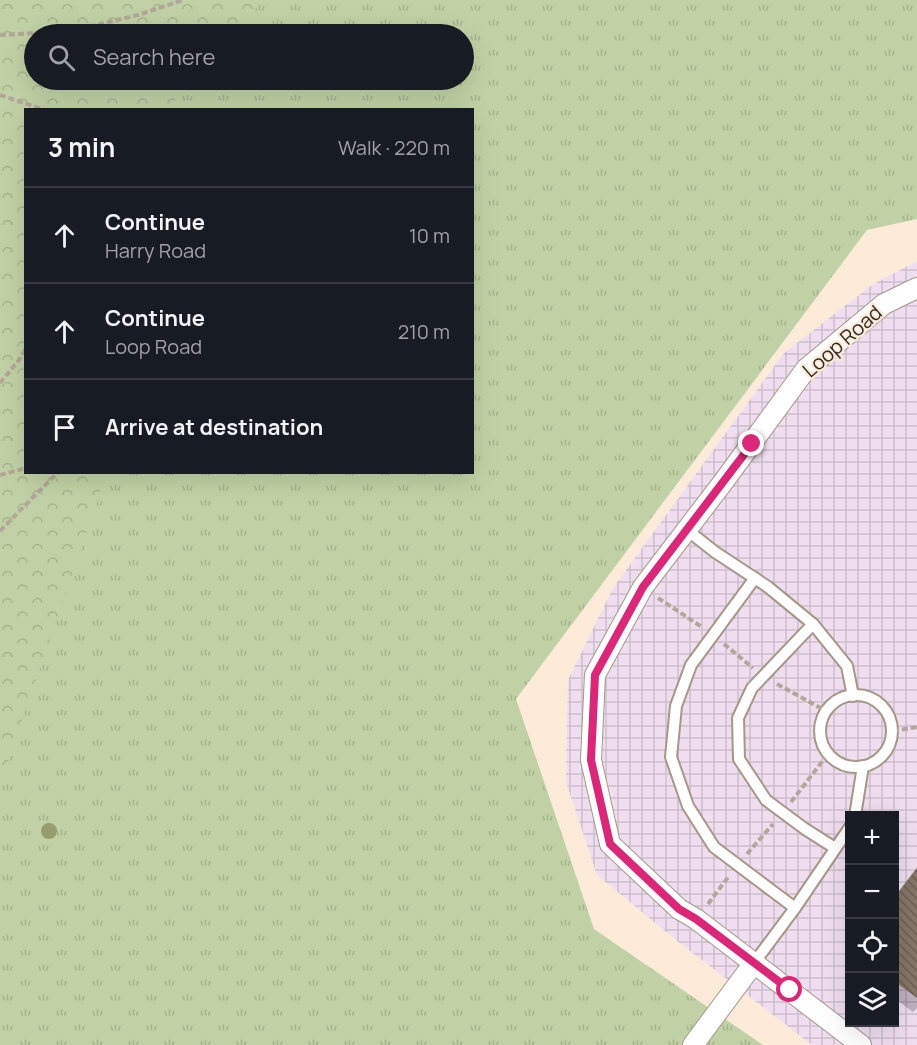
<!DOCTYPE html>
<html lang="en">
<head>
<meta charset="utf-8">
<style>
  body { margin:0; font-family:Manrope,sans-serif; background:#20242c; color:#f1f3f6 }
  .controls { position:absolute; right:18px; bottom:18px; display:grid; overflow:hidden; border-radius:0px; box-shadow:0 6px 24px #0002 }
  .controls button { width:54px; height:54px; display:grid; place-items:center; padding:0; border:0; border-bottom:2px solid #363941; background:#171b24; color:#f1f3f6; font:30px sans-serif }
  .stop { position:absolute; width:18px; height:18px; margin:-14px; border:4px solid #db2777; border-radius:50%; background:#fff }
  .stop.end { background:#db2777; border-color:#fff; box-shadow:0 2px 6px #0008 }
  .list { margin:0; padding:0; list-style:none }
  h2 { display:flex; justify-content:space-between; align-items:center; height:78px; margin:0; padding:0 24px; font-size:26px }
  h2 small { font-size:20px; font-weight:400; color:#9ea1a6 }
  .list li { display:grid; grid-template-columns:39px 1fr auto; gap:18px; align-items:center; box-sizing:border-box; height:96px; padding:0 24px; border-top:2px solid #363941 }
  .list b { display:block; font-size:22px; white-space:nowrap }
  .list p { margin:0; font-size:20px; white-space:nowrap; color:#9ea1a6 }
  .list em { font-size:20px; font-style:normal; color:#9ea1a6 }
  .icon { flex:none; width:33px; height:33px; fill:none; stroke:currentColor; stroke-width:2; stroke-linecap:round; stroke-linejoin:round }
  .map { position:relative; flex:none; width:917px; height:1045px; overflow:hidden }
  .search { position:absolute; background:#171b24; box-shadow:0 6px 24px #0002; left:24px; top:24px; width:450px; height:66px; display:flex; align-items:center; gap:15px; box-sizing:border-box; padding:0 21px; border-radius:33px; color:#9ea1a6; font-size:22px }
  .panel { position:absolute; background:#171b24; box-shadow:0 6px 24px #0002; left:24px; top:108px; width:450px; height:366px; border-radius:0px }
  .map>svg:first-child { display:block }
  .industrial { fill:url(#industrial-grid); fill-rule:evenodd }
  .grass { fill:url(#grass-tufts); fill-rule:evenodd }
  .park { fill:url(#park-crowns) }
  .shadow { fill:#0003 }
  .building { fill:url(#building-back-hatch) }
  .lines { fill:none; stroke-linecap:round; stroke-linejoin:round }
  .service-casing { stroke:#a79787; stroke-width:14 }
  .minor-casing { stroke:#a79787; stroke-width:22 }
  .path { stroke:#b4a699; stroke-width:4; stroke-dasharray:6 3; stroke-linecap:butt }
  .service { stroke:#fff; stroke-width:10 }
  .minor { stroke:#fff; stroke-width:20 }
  .tree { fill:#979b6e }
  .route { stroke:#db2777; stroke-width:8 }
  .labels { text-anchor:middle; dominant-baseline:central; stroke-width:4.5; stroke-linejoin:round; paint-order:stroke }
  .street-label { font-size:20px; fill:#302a23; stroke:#fdebda }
</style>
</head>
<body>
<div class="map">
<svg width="917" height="1045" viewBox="0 0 917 1045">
  <defs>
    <pattern id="industrial-grid" width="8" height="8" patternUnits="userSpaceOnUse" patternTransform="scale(1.5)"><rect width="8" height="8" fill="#efdef0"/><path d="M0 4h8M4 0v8" fill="none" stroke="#cdbfce"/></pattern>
    <pattern id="grass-tufts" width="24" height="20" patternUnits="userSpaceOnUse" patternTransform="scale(1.5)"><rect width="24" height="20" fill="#c0d2a5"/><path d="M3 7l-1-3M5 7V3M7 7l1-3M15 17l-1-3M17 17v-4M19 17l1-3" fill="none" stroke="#a5b48e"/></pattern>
    <pattern id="park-crowns" width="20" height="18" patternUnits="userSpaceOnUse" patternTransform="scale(1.5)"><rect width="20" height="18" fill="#c0d2a5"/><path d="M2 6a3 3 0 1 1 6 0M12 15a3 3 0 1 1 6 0" fill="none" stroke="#a5b48e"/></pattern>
    <pattern id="building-back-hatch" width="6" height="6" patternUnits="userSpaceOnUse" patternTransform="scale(1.5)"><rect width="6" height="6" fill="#857566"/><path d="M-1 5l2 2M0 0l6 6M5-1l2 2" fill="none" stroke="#6d6054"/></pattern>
  </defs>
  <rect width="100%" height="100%" fill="#fdebda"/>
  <path class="industrial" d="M917 261V1045H812L676 940 597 875 566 782 568 680 613 588 784 353 872 285ZM850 816H894V1022H850Z"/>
  <path class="grass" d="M0 0H917V219L867 230 516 699 594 929 763 1045H0ZM34 34H464V80H34ZM26 110H472V472H26Z"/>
  <path class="park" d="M0 0H257L252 32 189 34H34V80H178L174 109 26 110V472L105 473 100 494 0 784Z"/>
  <path class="shadow" d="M917 867V1008L913 1012 894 998V897Z"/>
  <path class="building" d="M917 868V998L894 981V898Z"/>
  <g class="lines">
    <defs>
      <g id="service">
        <path d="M687 530 715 552 768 587 813 624 847 666 853 696"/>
        <path d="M755 578 691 665 676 706 671 757 688 806 714 847 795 908"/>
        <path d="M813 624 752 688 738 718 739 759 766 800 805 829 835 848"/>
        <circle cx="856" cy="731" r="36"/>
        <path d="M855 816 863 766"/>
        <path d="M754 963 795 908 850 827"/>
      </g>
      <g id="minor">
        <path d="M693 1045 754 963"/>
        <path d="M861 1045 696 919 679 909 610 844 591 760 595 675 643 587 724 481 806 369 884 304 917 288"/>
      </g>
    </defs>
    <use href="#service" class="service-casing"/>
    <use href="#minor" class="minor-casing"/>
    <g class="path">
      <path d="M0 35 71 31 138 15 183 0"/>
      <path d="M0 95 45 110"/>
      <path d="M0 383 19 360 26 348"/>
      <path d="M0 475 26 468"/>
      <path d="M0 531 58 472"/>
      <path d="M658 598 702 627"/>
      <path d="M724 644 753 668"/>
      <path d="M777 684 826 711"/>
      <path d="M893 731 917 727"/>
      <path d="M791 802 828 754"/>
      <path d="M747 854 773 824"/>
      <path d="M708 904 729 876"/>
    </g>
    <use href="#service" class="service"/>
    <use href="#minor" class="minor"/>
  </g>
  <circle class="tree" cx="49" cy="831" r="8"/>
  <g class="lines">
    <path class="route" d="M752 444 643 587 595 675 591 760 610 844 679 909 696 919 790 990"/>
  </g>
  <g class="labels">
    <g class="street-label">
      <text transform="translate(842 341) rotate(-41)">Loop Road</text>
    </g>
  </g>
</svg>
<div class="controls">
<button>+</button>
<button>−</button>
<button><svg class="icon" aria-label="locate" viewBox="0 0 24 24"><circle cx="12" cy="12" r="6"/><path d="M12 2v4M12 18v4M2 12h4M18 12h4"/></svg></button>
<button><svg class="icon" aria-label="layers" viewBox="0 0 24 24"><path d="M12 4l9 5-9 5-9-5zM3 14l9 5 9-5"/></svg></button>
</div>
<div class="stop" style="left:790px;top:990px"></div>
<div class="stop end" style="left:752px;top:444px"></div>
<div class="search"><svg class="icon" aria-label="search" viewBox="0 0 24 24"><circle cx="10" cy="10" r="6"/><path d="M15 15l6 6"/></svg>Search here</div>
<section class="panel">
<h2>3 min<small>Walk · 220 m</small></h2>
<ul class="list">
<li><svg class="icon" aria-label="ahead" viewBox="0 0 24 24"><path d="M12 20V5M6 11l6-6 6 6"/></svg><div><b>Continue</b><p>Harry Road</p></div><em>10 m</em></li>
<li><svg class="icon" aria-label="ahead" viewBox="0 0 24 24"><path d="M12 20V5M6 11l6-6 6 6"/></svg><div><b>Continue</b><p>Loop Road</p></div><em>210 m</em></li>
<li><svg class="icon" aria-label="arrive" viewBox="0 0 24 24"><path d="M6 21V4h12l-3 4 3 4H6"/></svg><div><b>Arrive at destination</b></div></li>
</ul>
</section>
</div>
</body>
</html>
